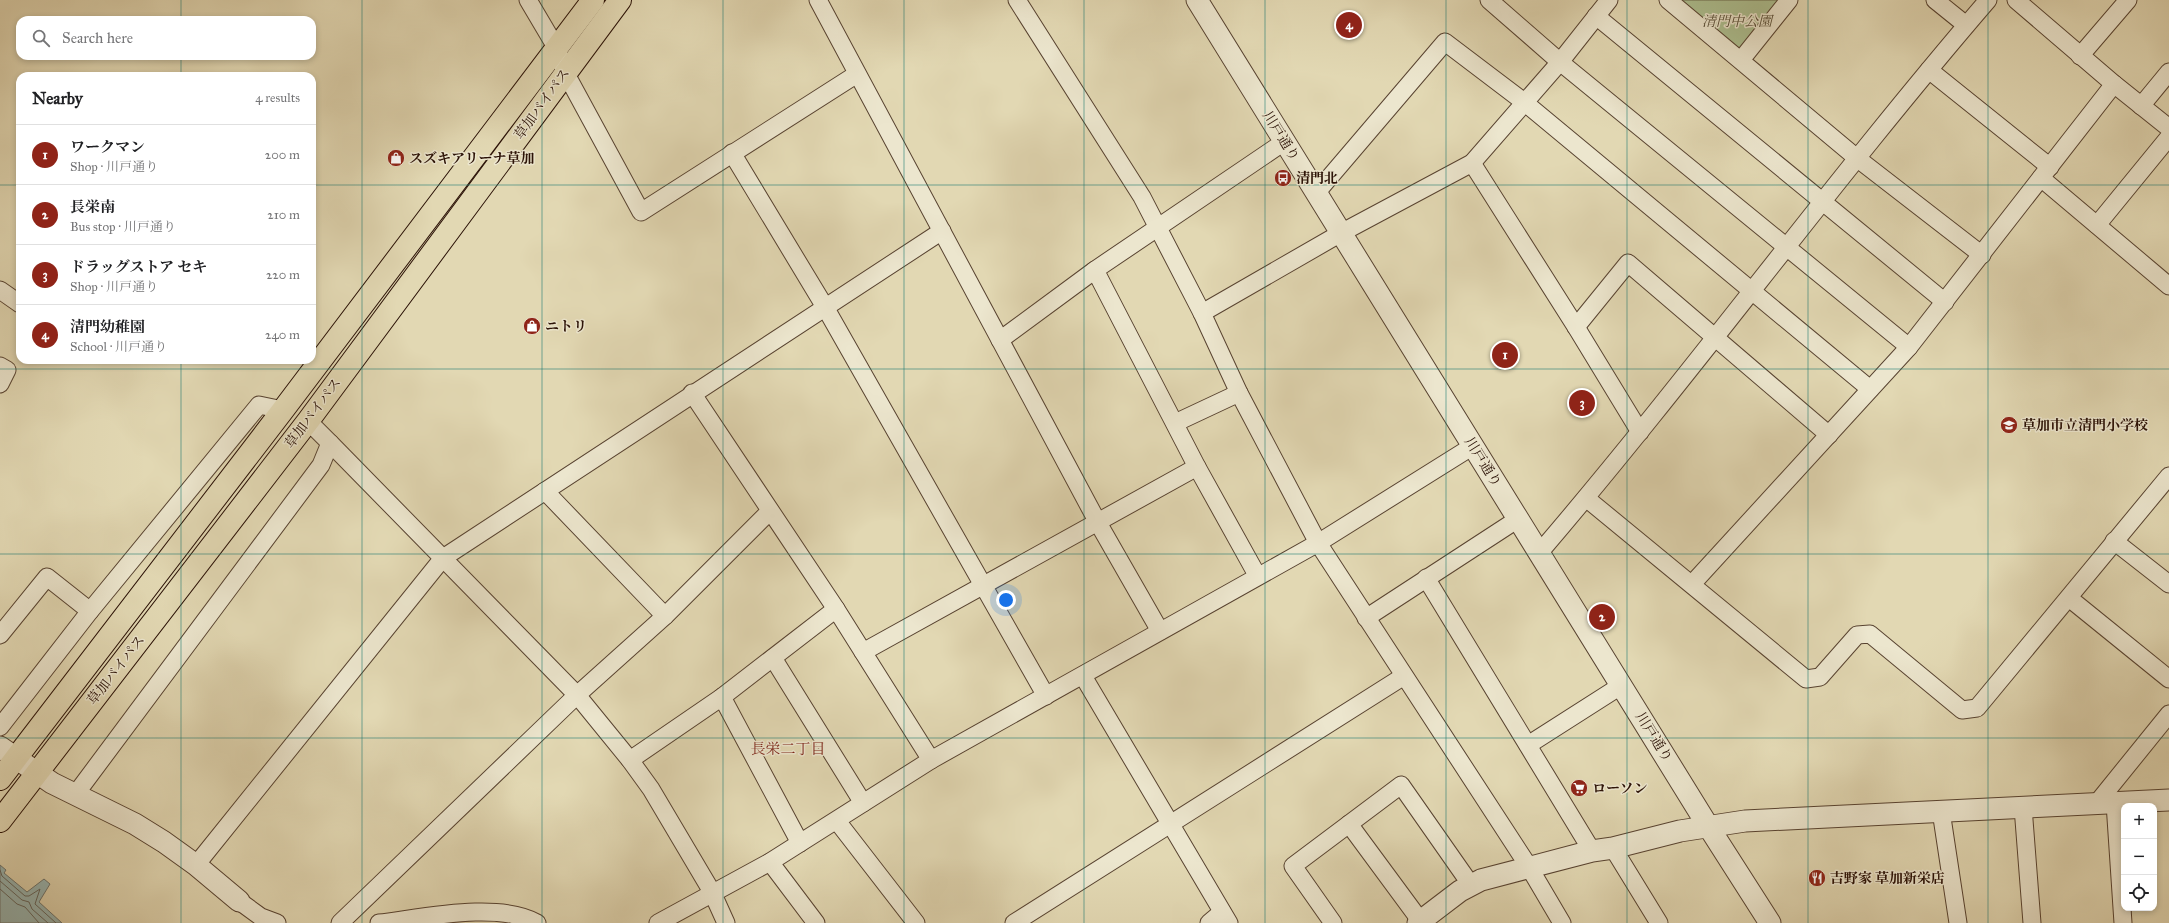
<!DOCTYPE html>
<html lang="en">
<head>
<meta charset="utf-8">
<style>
  body { margin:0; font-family:"IM FELL Great Primer","Noto Serif JP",serif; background:#f2f2f2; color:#202124 }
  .controls { position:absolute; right:12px; bottom:12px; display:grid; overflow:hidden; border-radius:8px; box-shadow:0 2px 6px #0003 }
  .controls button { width:36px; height:36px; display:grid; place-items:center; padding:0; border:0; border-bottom:1px solid #e0e0e0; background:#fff; color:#202124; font:20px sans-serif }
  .you { position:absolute; left:1006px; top:600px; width:14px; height:14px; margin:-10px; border:3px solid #fff; border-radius:50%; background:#1a73e8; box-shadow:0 0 0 6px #1a73e833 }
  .badge { display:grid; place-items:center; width:26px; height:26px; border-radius:50%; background:#8f2418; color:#fff; font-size:13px; font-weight:700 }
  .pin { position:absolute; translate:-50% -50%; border:2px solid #fff; box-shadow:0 1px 4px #0006 }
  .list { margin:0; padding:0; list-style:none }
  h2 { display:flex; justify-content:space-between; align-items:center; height:52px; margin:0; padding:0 16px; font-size:17px }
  h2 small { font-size:13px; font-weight:400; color:#757577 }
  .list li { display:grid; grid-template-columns:26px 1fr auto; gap:12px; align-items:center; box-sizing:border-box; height:60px; padding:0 16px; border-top:1px solid #e0e0e0 }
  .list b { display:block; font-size:15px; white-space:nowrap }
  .list p { margin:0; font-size:13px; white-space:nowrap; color:#757577 }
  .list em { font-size:13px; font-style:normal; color:#757577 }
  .icon { flex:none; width:22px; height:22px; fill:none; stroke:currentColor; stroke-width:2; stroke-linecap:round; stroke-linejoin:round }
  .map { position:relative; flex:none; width:2169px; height:923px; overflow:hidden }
  .search { position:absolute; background:#fff; box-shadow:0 2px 6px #0003; left:16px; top:16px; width:300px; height:44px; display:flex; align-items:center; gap:10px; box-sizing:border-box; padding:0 14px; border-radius:12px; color:#757577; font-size:15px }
  .panel { position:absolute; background:#fff; box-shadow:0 2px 6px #0003; left:16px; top:72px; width:300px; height:292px; border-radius:12px }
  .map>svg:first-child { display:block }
  .green { fill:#adc091; stroke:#6c684c }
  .water { fill:#98b8b6; stroke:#6c7570 }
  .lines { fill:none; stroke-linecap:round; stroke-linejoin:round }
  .shore { stroke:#61645e; stroke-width:1 }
  .minor-casing { stroke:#584331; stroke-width:19 }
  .tertiary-casing { stroke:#584331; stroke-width:23 }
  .trunk-casing { stroke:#2a1106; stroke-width:24 }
  .minor { stroke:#ece6ce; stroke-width:17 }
  .tertiary { stroke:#ece6ce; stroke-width:21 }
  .trunk { stroke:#e2d8b3; stroke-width:22 }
  .grid { fill:none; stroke:#0f766e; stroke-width:1; stroke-opacity:0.55 }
  .labels { text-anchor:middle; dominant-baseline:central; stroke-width:3; stroke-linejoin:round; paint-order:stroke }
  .park-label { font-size:14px; font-style:italic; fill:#584e37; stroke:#ece6ce }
  .street-label { font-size:14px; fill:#2a1106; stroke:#ece6ce }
  .poi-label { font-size:14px; font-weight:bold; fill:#2a1106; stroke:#ece6ce; text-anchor:start }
  .neighbourhood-label { font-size:15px; fill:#7a1f14; stroke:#ece6ce }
</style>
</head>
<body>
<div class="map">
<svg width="2169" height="923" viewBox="0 0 2169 923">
  <rect width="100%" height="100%" fill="#e2d8b3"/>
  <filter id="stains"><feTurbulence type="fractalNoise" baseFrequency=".005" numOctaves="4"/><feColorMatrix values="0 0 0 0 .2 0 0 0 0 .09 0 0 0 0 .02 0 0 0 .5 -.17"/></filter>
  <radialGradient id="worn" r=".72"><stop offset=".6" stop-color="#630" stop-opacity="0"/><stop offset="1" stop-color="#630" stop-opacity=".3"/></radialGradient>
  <path class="green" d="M1677 0H1781L1740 51Z"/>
  <path class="water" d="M0 865 6 870 4 873 27 892 44 879 50 884 39 902 62 923H0Z"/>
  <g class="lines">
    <g class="shore">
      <path d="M0 870 2 876 25 896H29L40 889 35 904 56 923"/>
      <path d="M0 881 22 900 29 902 32 909 48 923"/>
      <path d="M0 889 17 904 25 907 39 923"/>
    </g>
    <defs>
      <g id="minor">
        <path d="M528 0 557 49 565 72 641 212 857 74"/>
        <path d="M818 0 1097 521 1160 631"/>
        <path d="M1017 0 1142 197 1202 313 1239 393 1318 543 1529 867 1562 923"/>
        <path d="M1489 0 1560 62 1909 347"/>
        <path d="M1668 0 1858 159 1982 255"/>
        <path d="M1935 0 1966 25"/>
        <path d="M2016 0 2114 84 2169 128"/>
        <path d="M1596 16 1945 302"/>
        <path d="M2080 56 2128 0"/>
        <path d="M1741 60 1789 0"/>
        <path d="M1929 70 2050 167"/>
        <path d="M2141 106 2169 72"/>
        <path d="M732 153 825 307 1046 696"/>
        <path d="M1472 163 1576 327 1640 432"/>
        <path d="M2041 178 2169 286"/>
        <path d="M1317 192 1445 42 1524 102 1870 389"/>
        <path d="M2097 225 2169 137"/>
        <path d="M1095 270 1197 467 1257 575"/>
        <path d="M0 290 20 304"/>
        <path d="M1202 313 1341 233 1472 163 1560 62 1609 0"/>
        <path d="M1576 327 1628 263 1829 435"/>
        <path d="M1000 340 1095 270 1284 142"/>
        <path d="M0 366 7 370 0 384"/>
        <path d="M692 393 836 609 931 760"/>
        <path d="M1175 423 1239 393"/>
        <path d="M330 443 577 695 630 760 651 789 712 892 726 923"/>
        <path d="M545 491 665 616"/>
        <path d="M1586 498 1806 679 1820 677 1857 635 1870 634 1962 710 1977 708 2169 476"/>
        <path d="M2114 541 2169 584"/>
        <path d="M1540 552C1694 372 1833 180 1988 0"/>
        <path d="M1426 578 1592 851"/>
        <path d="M1692 584 1909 347 2114 84"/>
        <path d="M2069 598 2169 679"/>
        <path d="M1366 618 1518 519"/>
        <path d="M0 635 47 577 90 611"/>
        <path d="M863 652 1197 467"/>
        <path d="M773 658 863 803"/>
        <path d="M1083 676 1229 923"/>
        <path d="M722 697 800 843"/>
        <path d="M0 727 90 611 259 405 283 410"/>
        <path d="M1528 745 1622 685"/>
        <path d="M630 760 722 697 836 609"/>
        <path d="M75 795 321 465 330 443 308 421"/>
        <path d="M2097 803 2169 714"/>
        <path d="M2115 803 2123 923"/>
        <path d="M2023 807 2032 923"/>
        <path d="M1941 811 1958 923"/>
        <path d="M837 821 916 923"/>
        <path d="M1349 824 1422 923"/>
        <path d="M1613 848 1659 923"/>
        <path d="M770 862 816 923"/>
        <path d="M196 865 443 558 942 231"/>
        <path d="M239 901 261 917 277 923"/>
        <path d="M340 923 577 695 665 616 770 511"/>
        <path d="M379 923C422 918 499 901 537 923"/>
        <path d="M658 923 770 862 931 760 1318 543 1473 446"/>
        <path d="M1014 923 1404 676"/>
        <path d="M1209 923 1222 912"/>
        <path d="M1333 923 1293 866 1401 785 1471 885"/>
      </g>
      <g id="tertiary">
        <path d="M1197 0 1708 826 1770 923"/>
        <path d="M0 747 52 783 135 824 164 842 196 865 239 901"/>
        <path d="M1418 923 1460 891 1481 880 1592 851 1613 848 1680 831 1745 821 2169 800"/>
      </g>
      <g id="trunk">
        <path d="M0 779 283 410 593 0"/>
        <path d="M0 821 308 421 620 0"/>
      </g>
    </defs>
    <use href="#minor" class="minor-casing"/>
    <use href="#tertiary" class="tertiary-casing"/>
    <use href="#trunk" class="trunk-casing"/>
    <use href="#minor" class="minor"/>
    <use href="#tertiary" class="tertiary"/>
    <use href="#trunk" class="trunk"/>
  </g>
  <path class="grid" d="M181 0V20M362 0V923M542 0V923M723 0V923M904 0V923M1084 0V923M1265 0V923M1446 0V923M1627 0V923M1808 0V923M1988 0V923M181 56V76M0 185H20M312 185H2169M181 360V923M0 369H2169M0 554H2169M0 738H2169"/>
  <defs>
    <symbol id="shop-disc" viewBox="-11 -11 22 22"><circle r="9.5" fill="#8f2418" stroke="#ece6ce"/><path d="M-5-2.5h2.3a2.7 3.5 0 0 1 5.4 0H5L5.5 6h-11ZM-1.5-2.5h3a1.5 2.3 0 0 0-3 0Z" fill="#fff"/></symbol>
    <symbol id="bus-disc" viewBox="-11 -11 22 22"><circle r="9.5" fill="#8f2418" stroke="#ece6ce"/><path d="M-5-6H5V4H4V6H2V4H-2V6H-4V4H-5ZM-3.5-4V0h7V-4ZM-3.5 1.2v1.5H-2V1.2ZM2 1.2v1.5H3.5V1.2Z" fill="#fff"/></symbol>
    <symbol id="school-disc" viewBox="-11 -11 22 22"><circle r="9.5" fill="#8f2418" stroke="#ece6ce"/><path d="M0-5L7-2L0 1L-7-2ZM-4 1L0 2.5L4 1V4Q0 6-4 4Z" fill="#fff"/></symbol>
    <symbol id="supermarket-disc" viewBox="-11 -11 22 22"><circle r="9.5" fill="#8f2418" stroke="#ece6ce"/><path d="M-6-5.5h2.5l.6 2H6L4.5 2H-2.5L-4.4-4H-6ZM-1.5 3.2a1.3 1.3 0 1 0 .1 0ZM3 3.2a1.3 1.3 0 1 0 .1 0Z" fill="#fff"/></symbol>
    <symbol id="restaurant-disc" viewBox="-11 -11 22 22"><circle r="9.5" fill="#8f2418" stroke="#ece6ce"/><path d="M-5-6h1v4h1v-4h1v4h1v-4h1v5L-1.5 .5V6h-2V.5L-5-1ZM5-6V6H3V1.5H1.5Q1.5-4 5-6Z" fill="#fff"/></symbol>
  </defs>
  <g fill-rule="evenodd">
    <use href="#shop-disc" x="386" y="148" width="20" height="20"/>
    <use href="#bus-disc" x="1273" y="168" width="20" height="20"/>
    <use href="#shop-disc" x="522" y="316" width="20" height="20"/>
    <use href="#school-disc" x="1999" y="415" width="20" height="20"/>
    <use href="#supermarket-disc" x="1569" y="778" width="20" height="20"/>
    <use href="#restaurant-disc" x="1807" y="868" width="20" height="20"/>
  </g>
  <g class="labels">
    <g class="park-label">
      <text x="1737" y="21">清門中公園</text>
    </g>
    <g class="street-label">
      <text transform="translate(542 104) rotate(-54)">草加バイパス</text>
      <text transform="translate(1281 136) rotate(58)">川戸通り</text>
      <text transform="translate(313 413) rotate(-53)">草加バイパス</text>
      <text transform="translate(1483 462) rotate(58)">川戸通り</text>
      <text transform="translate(116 670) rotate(-52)">草加バイパス</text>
      <text transform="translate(1654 737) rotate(58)">川戸通り</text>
    </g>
    <g class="poi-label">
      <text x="409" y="158">スズキアリーナ草加</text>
      <text x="1296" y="178">清門北</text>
      <text x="545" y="326">ニトリ</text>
      <text x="2022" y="425">草加市立清門小学校</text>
      <text x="1592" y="788">ローソン</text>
      <text x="1830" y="878">吉野家 草加新栄店</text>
    </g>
    <g class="neighbourhood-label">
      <text x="788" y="749">長栄二丁目</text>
    </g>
  </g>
  <rect width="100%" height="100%" filter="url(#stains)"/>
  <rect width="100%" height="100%" fill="url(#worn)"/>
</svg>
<div class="controls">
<button>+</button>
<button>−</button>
<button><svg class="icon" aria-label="locate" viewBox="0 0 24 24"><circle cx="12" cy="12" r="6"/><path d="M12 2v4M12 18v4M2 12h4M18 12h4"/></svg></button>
</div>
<div class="you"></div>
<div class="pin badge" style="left:1505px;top:355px">1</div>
<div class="pin badge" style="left:1602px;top:617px">2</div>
<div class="pin badge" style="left:1582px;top:403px">3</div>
<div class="pin badge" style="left:1349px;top:25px">4</div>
<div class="search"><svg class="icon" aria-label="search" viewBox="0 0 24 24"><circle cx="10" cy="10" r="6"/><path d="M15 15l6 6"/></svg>Search here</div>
<section class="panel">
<h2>Nearby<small>4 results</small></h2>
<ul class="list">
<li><span class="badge">1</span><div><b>ワークマン</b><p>Shop · 川戸通り</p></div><em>200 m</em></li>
<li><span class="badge">2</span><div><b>長栄南</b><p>Bus stop · 川戸通り</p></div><em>210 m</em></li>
<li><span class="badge">3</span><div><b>ドラッグストア セキ</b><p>Shop · 川戸通り</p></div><em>220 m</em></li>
<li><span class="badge">4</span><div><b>清門幼稚園</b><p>School · 川戸通り</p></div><em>240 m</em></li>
</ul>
</section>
</div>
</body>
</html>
